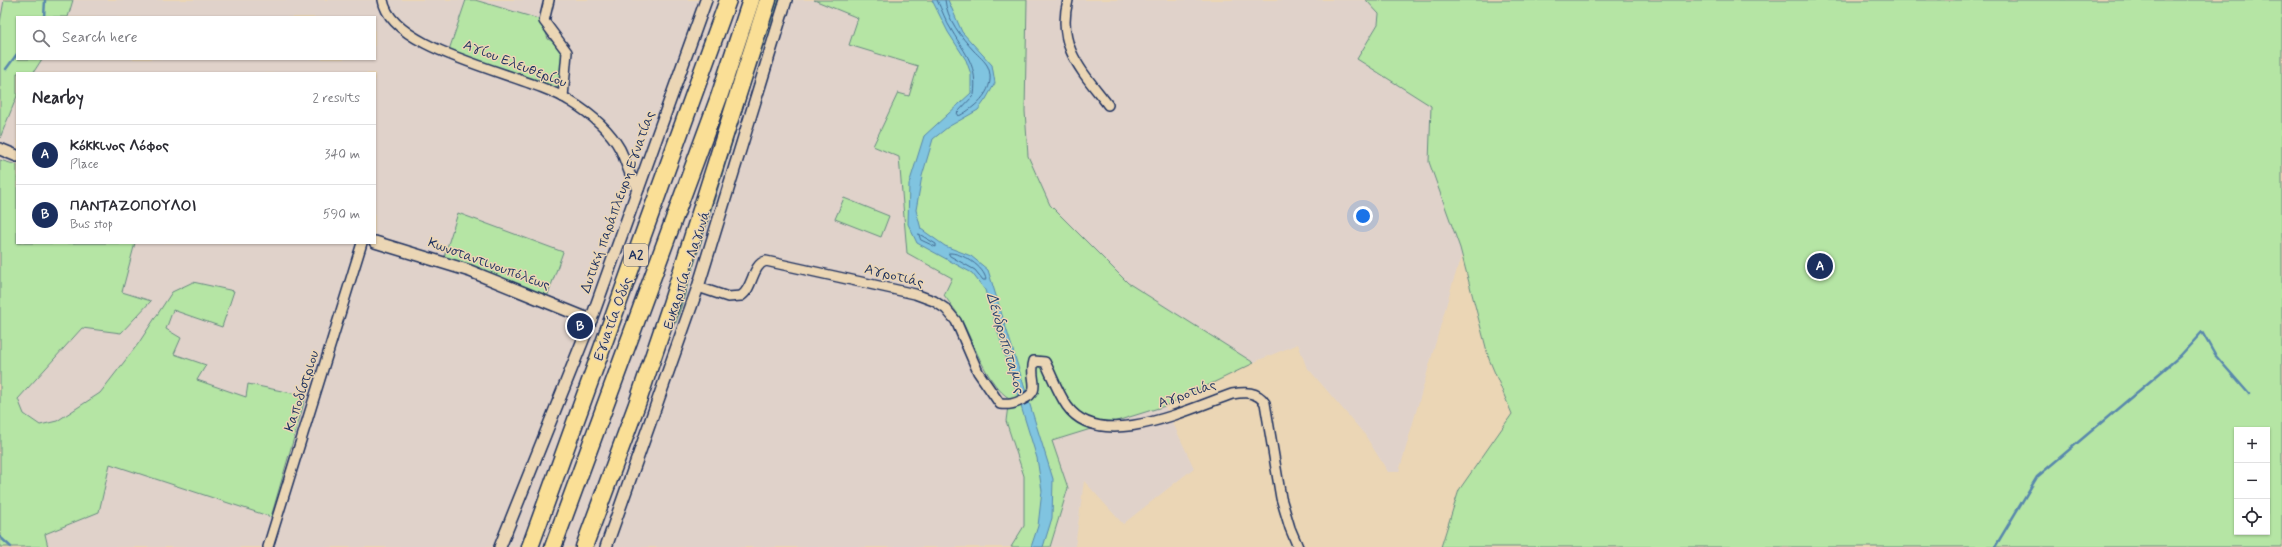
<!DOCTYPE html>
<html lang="en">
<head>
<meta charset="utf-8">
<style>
  body { margin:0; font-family:Mynerve,sans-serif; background:#f2f2f3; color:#2b2b33 }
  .controls { position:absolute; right:12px; bottom:12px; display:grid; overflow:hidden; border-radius:0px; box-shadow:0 1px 3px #0004 }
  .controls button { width:36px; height:36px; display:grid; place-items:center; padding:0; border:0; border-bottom:1px solid #e1e1e2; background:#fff; color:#2b2b33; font:20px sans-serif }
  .you { position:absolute; left:1363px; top:216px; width:14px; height:14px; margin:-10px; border:3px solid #fff; border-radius:50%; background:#1a73e8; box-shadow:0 0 0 6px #1a73e833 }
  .badge { display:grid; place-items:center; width:26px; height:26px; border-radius:50%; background:#1b2f5e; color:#fff; font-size:13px; font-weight:700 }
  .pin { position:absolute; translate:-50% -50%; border:2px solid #fff; box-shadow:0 1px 4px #0006 }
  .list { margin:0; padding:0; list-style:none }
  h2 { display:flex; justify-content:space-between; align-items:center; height:52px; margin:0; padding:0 16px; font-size:17px }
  h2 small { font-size:13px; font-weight:400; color:#7c7c81 }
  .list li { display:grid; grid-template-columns:26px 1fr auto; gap:12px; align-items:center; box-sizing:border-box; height:60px; padding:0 16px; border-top:1px solid #e1e1e2 }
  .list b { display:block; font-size:15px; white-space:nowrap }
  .list p { margin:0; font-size:13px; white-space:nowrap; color:#7c7c81 }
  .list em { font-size:13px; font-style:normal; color:#7c7c81 }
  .icon { flex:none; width:22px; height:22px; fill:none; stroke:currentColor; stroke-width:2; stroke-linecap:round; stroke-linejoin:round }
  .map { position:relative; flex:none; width:2282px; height:547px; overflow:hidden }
  .search { position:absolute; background:#fff; box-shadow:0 1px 3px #0004; left:16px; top:16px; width:360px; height:44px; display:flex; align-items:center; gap:10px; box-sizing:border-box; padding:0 14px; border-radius:0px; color:#7c7c81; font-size:15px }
  .panel { position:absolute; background:#fff; box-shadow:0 1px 3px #0004; left:16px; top:72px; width:360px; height:172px; border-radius:0px }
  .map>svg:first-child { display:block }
  .built { fill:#e0d2ca; fill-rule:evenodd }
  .green { fill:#b5e5a4; stroke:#688a81; fill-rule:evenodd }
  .water { fill:#80c4e0; stroke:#5888ac }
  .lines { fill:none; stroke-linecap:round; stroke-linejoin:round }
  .shore { stroke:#436b92; stroke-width:1 }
  .stream { stroke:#5888ac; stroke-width:2.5 }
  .minor-casing { stroke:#1b2f5e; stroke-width:12 }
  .tertiary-casing { stroke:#1b2f5e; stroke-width:14 }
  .motorway-casing { stroke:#1b2f5e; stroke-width:19 }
  .minor { stroke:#ebd6b5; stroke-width:9 }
  .tertiary { stroke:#ebd6b5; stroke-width:11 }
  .motorway { stroke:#fadf96; stroke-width:16 }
  .labels { text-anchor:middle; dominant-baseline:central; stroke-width:3; stroke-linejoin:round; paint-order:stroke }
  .shield { fill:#ebd6b5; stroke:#596178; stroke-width:1 }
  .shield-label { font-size:13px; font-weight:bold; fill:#1b2f5e }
  .street-label { font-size:14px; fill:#1b2f5e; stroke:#ebd6b5 }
  .water-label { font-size:15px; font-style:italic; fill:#2a4572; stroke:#ebd6b5 }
</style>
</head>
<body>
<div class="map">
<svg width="2282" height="547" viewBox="0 0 2282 547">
  <rect width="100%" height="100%" fill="#ebd6b5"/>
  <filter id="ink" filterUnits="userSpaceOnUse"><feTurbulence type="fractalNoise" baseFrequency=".025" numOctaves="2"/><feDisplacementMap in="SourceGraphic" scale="8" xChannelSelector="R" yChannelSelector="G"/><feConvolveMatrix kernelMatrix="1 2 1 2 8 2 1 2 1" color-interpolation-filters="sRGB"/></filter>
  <g filter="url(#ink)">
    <path class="built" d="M0 0H1376L1482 193 1452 285 1399 472H1388L1365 435 1306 366 1298 344 1259 360 1165 406 1194 468 1123 524 1084 481 1075 547H0ZM17 17H375V59H17ZM17 73H375V243H17Z"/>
    <g class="green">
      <path d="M4 0H73L68 17H17V59H42L33 73H17V96L0 138V23Z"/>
      <path d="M466 0H475L542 20 548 39 565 48 566 70 557 91 449 50Z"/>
      <path d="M773 0H779L752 79 676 323 671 319Z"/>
      <path d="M814 0H1027L1025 111 1028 156 1050 205 1128 283 1254 363 1165 406 1052 441 1068 488 1050 547H1011L1024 526V476L1006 421 1009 398C988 385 975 347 964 325 959 314 951 305 944 295L952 278 907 253 899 157 873 146 898 93 909 96 918 66 849 45 858 18Z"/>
      <path d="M1366 0H2282V547H1441L1459 490 1512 414 1489 359 1460 248 1429 162 1431 106 1357 59 1378 24 1379 14ZM2237 430H2267V532H2237Z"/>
      <path d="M0 160 17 165V243H135L122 292 151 301 121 333 82 328 18 399 24 414 40 425 57 421 100 393 138 344 172 292 193 282 234 291 222 327 173 310 166 329 181 338 174 354 206 365 197 380 246 397 248 384 306 396 271 517 110 464 99 512 45 534 48 547H0Z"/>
      <path d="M844 198 889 216 881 237 835 219Z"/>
      <path d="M458 213 563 252 547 297 444 257Z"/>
    </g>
    <path class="water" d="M932 0H948L962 32 992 65 995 83 986 99 978 110 948 127 933 139 922 176 916 210 921 229 945 246 971 256 988 270 1053 479 1052 518 1043 547H1031L1038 526 1042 491 1037 458 985 290 972 273 917 243 908 224 909 184 924 136 971 93V74L966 60 948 32Z"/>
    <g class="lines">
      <g class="shore">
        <path d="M937 0C942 10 946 22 952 31 966 55 978 66 974 95L957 113 959 116C976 107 997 89 988 67 986 62 978 55 974 51 961 37 947 19 945 0"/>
        <path d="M919 234 936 244V247L921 240Z"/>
        <path d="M949 253C961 252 985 267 986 280H983L975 270 950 256Z"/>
      </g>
      <g class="stream">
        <path d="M44 17 45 0"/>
        <path d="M6 69 17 54"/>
        <path d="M0 537 11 547"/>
        <path d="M1995 547 2037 477 2180 356 2202 332 2215 355 2249 394"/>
      </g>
      <defs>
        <g id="minor">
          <path d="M383 0C391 53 529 74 570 101 588 112 609 129 620 149 627 163 628 176 639 189"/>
          <path d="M549 0 544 21 567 52 563 97"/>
          <path d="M1068 0C1056 46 1082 71 1108 105"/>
          <path d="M698 287 728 297 741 296C753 289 752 264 766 261L915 294 934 301 946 309 956 321 978 372 1000 404C1009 405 1014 404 1022 400 1044 390 1028 379 1034 361L1045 362C1052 376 1058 393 1067 406 1100 453 1191 408 1232 394 1245 392 1257 391 1265 403L1281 498 1290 528 1298 547"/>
          <path d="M268 547 362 243"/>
        </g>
        <g id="tertiary">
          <path d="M0 149 17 156"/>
          <path d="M375 242 470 271 591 320"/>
          <path d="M500 547 591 320 706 0"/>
          <path d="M606 547 698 287 786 0"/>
        </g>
        <g id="motorway">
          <path d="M530 547 728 0"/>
          <path d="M553 547 719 97 751 0"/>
          <path d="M584 547 637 404 671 304 768 0"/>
        </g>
      </defs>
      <use href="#minor" class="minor-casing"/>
      <use href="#tertiary" class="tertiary-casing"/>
      <use href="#motorway" class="motorway-casing"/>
      <use href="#minor" class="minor"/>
      <use href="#tertiary" class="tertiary"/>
      <use href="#motorway" class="motorway"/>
    </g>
  </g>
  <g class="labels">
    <rect class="shield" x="624" y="244" width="24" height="22" rx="3"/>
    <g class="shield-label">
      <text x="636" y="255">Α2</text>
    </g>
    <g class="street-label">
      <text transform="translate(515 64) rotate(21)">Αγίου Ελευθερίου</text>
      <text transform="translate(618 202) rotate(-70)">Δυτική παράπλευρη Εγνατίας</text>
      <text transform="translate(489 264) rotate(20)">Κωνσταντινουπόλεως</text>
      <text transform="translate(687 270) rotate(-72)">Ευκαρπία - Λαγυνά</text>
      <text transform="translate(894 276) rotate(14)">Αγροτιάς</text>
      <text transform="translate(613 319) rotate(-70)">Εγνατία Οδός</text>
      <text transform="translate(302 391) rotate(-72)">Καποδίστριου</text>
      <text transform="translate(1187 394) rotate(-19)">Αγροτιάς</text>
    </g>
    <g class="water-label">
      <text transform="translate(1005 343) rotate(74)">Δενδροπόταμος</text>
    </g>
  </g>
</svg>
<div class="controls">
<button>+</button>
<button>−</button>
<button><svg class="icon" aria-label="locate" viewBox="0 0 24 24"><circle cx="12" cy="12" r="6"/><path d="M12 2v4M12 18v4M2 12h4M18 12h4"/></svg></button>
</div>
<div class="you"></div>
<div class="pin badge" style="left:1820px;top:266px">A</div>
<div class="pin badge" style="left:580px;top:326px">B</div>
<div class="search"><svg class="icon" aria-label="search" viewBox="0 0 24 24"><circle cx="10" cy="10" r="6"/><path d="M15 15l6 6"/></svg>Search here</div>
<section class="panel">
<h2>Nearby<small>2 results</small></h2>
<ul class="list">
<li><span class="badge">A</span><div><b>Κόκκινος Λόφος</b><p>Place</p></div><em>340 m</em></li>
<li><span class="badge">B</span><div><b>ΠΑΝΤΑΖΟΠΟΥΛΟΙ</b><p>Bus stop</p></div><em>590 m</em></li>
</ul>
</section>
</div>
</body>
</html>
